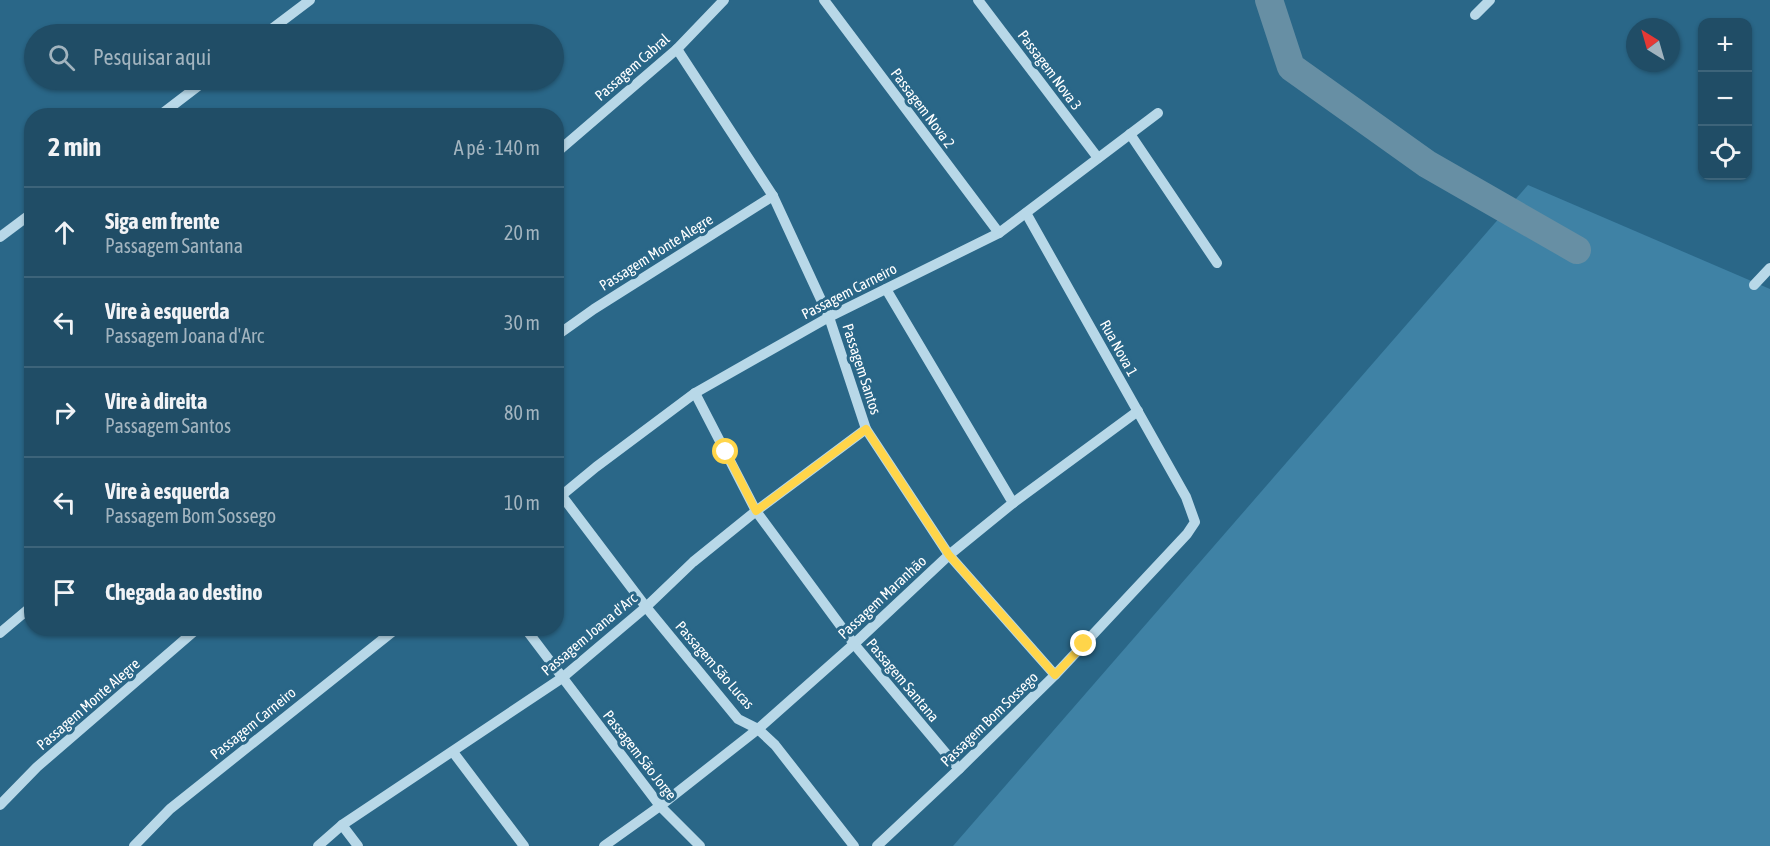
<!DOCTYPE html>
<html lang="pt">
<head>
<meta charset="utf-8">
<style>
  body { margin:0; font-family:"Asap Condensed",sans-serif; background:#28546c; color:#f1f3f6 }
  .controls { position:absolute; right:18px; top:18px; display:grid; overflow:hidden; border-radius:12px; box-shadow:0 2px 4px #0004 }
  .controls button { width:54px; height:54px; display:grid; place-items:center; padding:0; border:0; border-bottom:2px solid #3d647a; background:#204d66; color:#f1f3f6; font:30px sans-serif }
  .compass { position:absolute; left:1626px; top:18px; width:54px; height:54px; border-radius:50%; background:#204d66; box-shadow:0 2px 4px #0004; rotate:323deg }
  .stop { position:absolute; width:18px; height:18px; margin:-14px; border:4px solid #ffd54a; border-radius:50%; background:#fff }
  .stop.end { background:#ffd54a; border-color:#fff; box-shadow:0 2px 6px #0008 }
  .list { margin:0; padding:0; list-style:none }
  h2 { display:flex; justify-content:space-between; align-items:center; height:78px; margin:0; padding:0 24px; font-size:26px }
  h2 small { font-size:20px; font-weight:400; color:#a2b4bf }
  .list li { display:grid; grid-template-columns:39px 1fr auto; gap:18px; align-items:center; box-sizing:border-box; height:90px; padding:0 24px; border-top:2px solid #3d647a }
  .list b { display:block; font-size:22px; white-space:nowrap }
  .list p { margin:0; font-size:20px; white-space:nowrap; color:#a2b4bf }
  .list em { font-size:20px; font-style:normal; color:#a2b4bf }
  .icon { flex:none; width:33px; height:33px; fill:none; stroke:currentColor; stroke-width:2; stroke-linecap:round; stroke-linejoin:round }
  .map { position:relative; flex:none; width:1770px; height:846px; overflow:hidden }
  .search { position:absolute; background:#204d66; box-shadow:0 2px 4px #0004; left:24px; top:24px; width:540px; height:66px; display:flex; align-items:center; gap:15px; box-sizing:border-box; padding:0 21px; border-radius:33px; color:#a2b4bf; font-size:22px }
  .panel { position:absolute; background:#204d66; box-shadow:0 2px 4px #0004; left:24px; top:108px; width:540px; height:528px; border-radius:24px }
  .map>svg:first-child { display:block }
  .green { fill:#3f82a5 }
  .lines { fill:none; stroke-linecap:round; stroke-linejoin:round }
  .canal { stroke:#678fa4; stroke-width:28 }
  .minor { stroke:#b8d8e8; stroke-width:10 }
  .route { stroke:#ffd54a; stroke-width:8 }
  .labels { text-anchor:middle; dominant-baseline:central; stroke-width:6; stroke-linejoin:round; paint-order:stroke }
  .street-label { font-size:15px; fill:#fff; stroke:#2a6788 }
</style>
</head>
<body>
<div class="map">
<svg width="1770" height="846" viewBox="0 0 1770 846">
  <rect width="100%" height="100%" fill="#2a6788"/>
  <path class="green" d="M1528 185 1770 289V846H953Z"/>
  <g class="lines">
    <path class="canal" d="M1269 0 1291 67 1427 164 1577 250"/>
    <g class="minor">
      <path d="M824 0 999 233"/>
      <path d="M978 0 1098 158"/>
      <path d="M1475 15 1490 0"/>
      <path d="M265 34 310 0"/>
      <path d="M677 49 773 196 829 317 866 429 949 555 1055 675"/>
      <path d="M159 116 206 80"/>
      <path d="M1130 134 1217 263"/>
      <path d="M556 153 677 49 724 0"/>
      <path d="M0 237 32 213"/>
      <path d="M1754 285 1770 268"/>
      <path d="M556 336 594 309 773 196"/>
      <path d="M695 393 756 511 854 644 959 769"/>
      <path d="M562 496 646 607 738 719 758 729 775 745 854 846"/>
      <path d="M556 500 596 467 695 393 829 317 999 233 1158 113"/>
      <path d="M1013 503 1138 411"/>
      <path d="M525 628 660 806 700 846"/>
      <path d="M0 633 32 606"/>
      <path d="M453 752 524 846"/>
      <path d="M0 805 37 767 198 628"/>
      <path d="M342 825 358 846"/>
      <path d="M134 846 170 809 397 628"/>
      <path d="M318 846 342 825 562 678 646 607 693 562 756 511 866 429"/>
      <path d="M604 846 660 806 758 729 854 644 949 555 1013 503 886 289"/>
      <path d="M877 846 959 769 1055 675 1187 534 1195 522 1186 497 1026 213"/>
    </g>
  </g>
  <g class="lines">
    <path class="route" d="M726 452 756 511 866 429 949 555 1055 675 1084 644"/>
  </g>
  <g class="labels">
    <g class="street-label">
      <text transform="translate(632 67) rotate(-41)">Passagem Cabral</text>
      <text transform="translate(1050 70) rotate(53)">Passagem Nova 3</text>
      <text transform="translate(923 108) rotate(53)">Passagem Nova 2</text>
      <text transform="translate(656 252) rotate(-32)">Passagem Monte Alegre</text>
      <text transform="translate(849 291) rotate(-27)">Passagem Carneiro</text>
      <text transform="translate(1119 348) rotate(61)">Rua Nova 1</text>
      <text transform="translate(862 369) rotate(72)">Passagem Santos</text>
      <text transform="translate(882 597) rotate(-43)">Passagem Maranhão</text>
      <text transform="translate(589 634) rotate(-40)">Passagem Joana d'Arc</text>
      <text transform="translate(715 665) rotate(49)">Passagem São Lucas</text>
      <text transform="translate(903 680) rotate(50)">Passagem Santana</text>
      <text transform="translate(88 704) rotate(-41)">Passagem Monte Alegre</text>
      <text transform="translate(989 719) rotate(-44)">Passagem Bom Sossego</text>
      <text transform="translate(253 723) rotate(-39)">Passagem Carneiro</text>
      <text transform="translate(640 755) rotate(52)">Passagem São Jorge</text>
    </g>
  </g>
</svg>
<div class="controls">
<button>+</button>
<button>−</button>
<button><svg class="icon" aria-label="locate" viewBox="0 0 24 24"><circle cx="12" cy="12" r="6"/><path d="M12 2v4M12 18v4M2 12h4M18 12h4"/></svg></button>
</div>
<svg class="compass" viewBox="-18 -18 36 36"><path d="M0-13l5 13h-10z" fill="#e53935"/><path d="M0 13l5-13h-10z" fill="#a2b4bf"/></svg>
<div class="stop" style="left:726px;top:452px"></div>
<div class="stop end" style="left:1084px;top:644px"></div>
<div class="search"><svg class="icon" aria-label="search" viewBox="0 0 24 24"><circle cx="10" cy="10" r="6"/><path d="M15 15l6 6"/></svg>Pesquisar aqui</div>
<section class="panel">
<h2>2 min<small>A pé · 140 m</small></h2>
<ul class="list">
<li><svg class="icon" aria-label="ahead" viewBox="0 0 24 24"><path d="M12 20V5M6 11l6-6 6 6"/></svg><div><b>Siga em frente</b><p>Passagem Santana</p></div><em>20 m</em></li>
<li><svg class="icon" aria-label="left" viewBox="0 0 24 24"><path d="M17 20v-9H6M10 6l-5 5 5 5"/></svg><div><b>Vire à esquerda</b><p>Passagem Joana d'Arc</p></div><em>30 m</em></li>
<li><svg class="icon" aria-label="right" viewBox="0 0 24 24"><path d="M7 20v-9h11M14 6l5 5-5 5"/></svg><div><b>Vire à direita</b><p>Passagem Santos</p></div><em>80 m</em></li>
<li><svg class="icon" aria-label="left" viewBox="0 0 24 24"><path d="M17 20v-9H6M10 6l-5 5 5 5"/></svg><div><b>Vire à esquerda</b><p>Passagem Bom Sossego</p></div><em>10 m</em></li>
<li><svg class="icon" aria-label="arrive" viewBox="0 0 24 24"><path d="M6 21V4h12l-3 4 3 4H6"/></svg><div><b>Chegada ao destino</b></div></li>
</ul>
</section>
</div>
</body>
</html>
